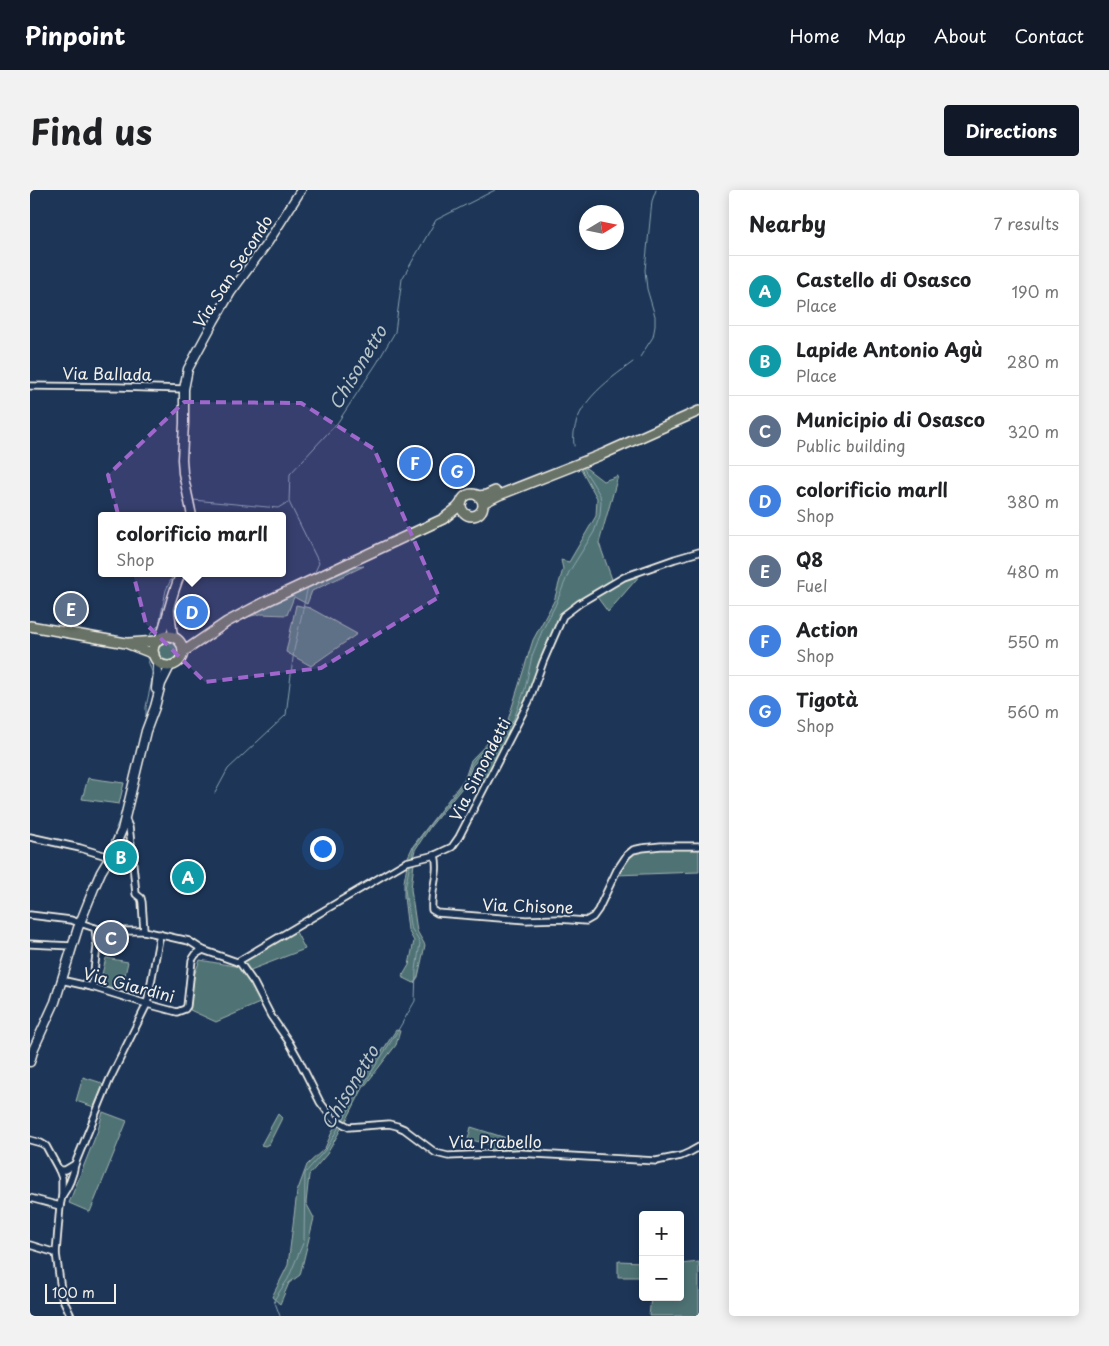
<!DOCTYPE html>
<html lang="en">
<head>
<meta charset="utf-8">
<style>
  body { margin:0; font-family:"Playpen Sans",sans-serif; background:#f2f2f2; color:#202124 }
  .controls { position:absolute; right:15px; bottom:15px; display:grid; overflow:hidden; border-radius:5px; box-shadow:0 2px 12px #0003 }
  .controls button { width:45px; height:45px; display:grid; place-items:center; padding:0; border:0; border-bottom:1px solid #e0e0e0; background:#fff; color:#202124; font:25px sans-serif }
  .compass { position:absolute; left:549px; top:15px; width:45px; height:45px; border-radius:50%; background:#fff; box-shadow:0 2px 12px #0003; rotate:80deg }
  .scale { position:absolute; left:15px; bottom:12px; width:71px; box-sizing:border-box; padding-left:5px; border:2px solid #f4f1e8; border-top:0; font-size:14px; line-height:18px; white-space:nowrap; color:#f4f1e8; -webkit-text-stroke:4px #1d3557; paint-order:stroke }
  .you { position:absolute; left:292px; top:658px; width:18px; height:18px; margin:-12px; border:4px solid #fff; border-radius:50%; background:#1a73e8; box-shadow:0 0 0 8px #1a73e833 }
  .badge { display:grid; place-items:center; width:32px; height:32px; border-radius:50%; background:#111827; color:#fff; font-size:16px; font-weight:700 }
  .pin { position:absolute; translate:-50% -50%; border:2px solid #fff; box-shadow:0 1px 5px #0006 }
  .popup { position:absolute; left:68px; top:322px; width:188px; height:65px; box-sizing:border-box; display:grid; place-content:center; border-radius:5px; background:#fff; filter:drop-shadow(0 1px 4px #0005); font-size:16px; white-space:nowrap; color:#757577 }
  .popup b { font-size:19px; color:#202124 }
  .popup::after { content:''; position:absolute; left:50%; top:100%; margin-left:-10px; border:10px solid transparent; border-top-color:#fff }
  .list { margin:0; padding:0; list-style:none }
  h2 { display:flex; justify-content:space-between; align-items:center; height:65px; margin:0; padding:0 20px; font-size:21px }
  h2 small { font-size:16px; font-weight:400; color:#757577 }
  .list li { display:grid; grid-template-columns:32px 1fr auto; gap:15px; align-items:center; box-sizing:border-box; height:70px; padding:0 20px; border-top:1px solid #e0e0e0 }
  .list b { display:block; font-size:19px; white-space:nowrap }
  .list p { margin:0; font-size:16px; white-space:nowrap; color:#757577 }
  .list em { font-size:16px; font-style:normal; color:#757577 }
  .map { position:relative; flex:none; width:669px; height:1126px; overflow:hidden; border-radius:5px }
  header { display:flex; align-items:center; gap:30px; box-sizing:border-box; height:70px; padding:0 25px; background:#111827; color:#fff }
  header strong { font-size:24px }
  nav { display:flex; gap:28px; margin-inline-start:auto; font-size:18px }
  .intro { display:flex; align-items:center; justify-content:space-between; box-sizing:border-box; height:120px; padding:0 30px }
  h1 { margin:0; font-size:35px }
  .button { padding:12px 22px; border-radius:5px; background:#111827; color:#fff; font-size:18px; font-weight:700 }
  main { display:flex; gap:30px; padding:0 30px }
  aside { flex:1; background:#fff; border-radius:5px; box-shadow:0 2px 12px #0003 }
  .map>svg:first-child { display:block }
  .green { fill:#507374; stroke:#a2b2ae }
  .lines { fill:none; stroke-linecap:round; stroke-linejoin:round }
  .stream { stroke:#8ba4af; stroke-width:1 }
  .street-casing { stroke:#f4f1e8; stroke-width:9 }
  .secondary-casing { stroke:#f4f1e8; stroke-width:11 }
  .primary-casing { stroke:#f4f1e8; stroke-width:12 }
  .street { stroke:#1d3557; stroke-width:5.5 }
  .secondary { stroke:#1d3557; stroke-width:8 }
  .primary { stroke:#687266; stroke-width:9 }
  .marked { fill:#9f67cb; fill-opacity:0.2; stroke:#9f67cb; stroke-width:4; stroke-dasharray:10 6; stroke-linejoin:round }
  .labels { text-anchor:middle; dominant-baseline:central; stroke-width:4; stroke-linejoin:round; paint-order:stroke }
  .street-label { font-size:16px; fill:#f4f1e8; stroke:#1d3557 }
  .water-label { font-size:18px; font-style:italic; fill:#b7c4c7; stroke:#1d3557 }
</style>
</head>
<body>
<header>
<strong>Pinpoint</strong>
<nav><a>Home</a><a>Map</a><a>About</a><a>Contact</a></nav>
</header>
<div class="intro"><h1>Find us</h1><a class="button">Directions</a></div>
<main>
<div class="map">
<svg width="669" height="1126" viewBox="0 0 669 1126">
  <rect width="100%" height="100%" fill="#1d3557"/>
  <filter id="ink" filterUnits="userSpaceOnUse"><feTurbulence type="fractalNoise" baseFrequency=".02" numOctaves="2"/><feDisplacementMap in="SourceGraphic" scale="10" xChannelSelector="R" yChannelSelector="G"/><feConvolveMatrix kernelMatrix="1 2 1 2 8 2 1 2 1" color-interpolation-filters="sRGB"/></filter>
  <g filter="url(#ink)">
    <g class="green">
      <path d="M550 277 556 278 573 291 588 286 569 353 583 392 535 421 516 457 497 512 450 604 457 560 442 576 436 593 400 637 385 660 383 668 377 669 383 656 435 588 441 570 477 533 503 450 524 411 533 379 531 370 539 372 566 326 567 308Z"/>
      <path d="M334 376 282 401 277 414 264 407 257 425 230 424 213 428C249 408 288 392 326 377Z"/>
      <path d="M611 384 578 422 567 407 568 404 596 388Z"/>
      <path d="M266 415 280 418 327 444 281 476 256 462Z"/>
      <circle cx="139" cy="463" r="11"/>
      <path d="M58 588 94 593 89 614 52 609Z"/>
      <path d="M669 658V682L586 685 596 667 611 659Z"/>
      <path d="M384 673 381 699 387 741 395 755 388 787 384 793 372 787 379 775 384 751 378 740 374 707V692L377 675Z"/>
      <path d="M265 740 275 759 218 781 213 773 215 770Z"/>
      <path d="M76 768 98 772 91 803 69 796Z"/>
      <path d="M170 770 210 777 223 794 232 812 186 832 160 820 164 785Z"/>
      <path d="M366 840 370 841 366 855 333 898 315 933 307 928C326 898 347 870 366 840Z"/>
      <path d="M53 887 69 892 73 895 64 917 46 911Z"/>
      <path d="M73 922 97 931 60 1022 39 1013 68 940Z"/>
      <path d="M248 924 252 928 239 954 235 956 231 955Z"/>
      <path d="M306 933 312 937 297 964 279 985 276 1013 284 1028 270 1085 259 1093 250 1114 242 1107 258 1075 267 1002 277 975 295 958Z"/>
      <path d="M441 937 524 963H459L461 955 438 949Z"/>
      <path d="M588 1071 613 1072V1087H588Z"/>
      <path d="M669 1072V1126H619L621 1107H650V1074Z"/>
    </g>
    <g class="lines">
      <g class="stream">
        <path d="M610 167 623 147 625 136V126L617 99 615 80 622 11 626 0"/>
        <path d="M544 256C539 217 576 192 603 172"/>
        <path d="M163 310 248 318 258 312"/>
        <path d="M156 315 157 326"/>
        <path d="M284 384 289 373 259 312 260 284 308 232 347 173 365 142 372 89 406 30 465 0"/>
        <path d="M120 447 121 443 129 435 136 400 144 383"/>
        <path d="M116 465 122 482 121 494 116 517V529"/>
        <path d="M185 603 198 579 256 525 264 460 278 396"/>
        <path d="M86 638 93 620"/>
        <path d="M382 665 384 657 396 640 435 591 441 574 448 565 483 531 495 499 502 466 512 441 525 416 539 382 564 342 570 325 571 312 570 305 552 276"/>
        <path d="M312 932 324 910 367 842 385 811 386 780 390 753 380 736 375 699 380 674"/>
        <path d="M250 1126 244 1110 258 1089 274 1051 275 983 297 958 310 935"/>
      </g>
      <defs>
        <g id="street">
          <path d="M0 196 88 197 154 199"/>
          <path d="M95 628 99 637 100 645 106 704 111 708 112 712 114 741"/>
          <path d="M0 647 50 658 80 667"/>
          <path d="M405 665C410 683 400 701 402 720L407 723 496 730 528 729 556 731 563 727 568 720 587 680 597 665 603 660 612 658 631 656H669"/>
          <path d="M0 725 41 730 65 738 67 757 62 797"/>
          <path d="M65 738 74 741H114L149 749"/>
          <path d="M150 749 159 751 173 760 210 773 224 793 241 826 259 852 268 868 290 912 302 928 319 937 359 934 367 936 374 939 406 963 418 966 488 963 626 971 651 966 660 962 669 957"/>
          <path d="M0 754 42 756"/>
          <path d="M207 772 376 672 405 665 422 657 429 647 499 511 513 472 533 426 550 413 594 387 645 369 669 362"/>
          <path d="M31 790 62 797 117 814 147 822 155 819 157 816 162 770 166 764 173 760"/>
          <path d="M0 950 11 953 16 956 29 980 32 988V1006L30 1016 26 1063 32 1107 41 1126"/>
          <path d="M29 980H35L45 974"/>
          <path d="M32 1006C39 996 43 986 45 974L79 891 117 814 130 744"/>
          <path d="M0 1008 30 1016"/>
          <path d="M0 1055 26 1063"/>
        </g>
        <g id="secondary">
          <path d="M162 326 153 283 152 269 154 233V199L158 179 184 131 201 102 238 52 271 0"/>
          <path d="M140 421 143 447"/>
          <path d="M130 448C138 426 141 405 151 383"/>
          <path d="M126 499 128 482 127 471"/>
          <path d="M0 872 4 858 25 812 48 738 64 698 71 682 80 667 92 640 116 541 125 517 131 494 140 476"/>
        </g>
        <g id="primary">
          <circle cx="442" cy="315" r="11"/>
          <path d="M448 306 456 305 465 301"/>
          <path d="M453 313 469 305 573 264 669 221"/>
          <path d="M0 436 96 453 124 464"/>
          <circle cx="138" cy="461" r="15"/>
          <path d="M99 453 127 451"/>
          <path d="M153 462 197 432 237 411 413 329 427 318 432 312"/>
        </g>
      </defs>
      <use href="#street" class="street-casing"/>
      <use href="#secondary" class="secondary-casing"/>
      <use href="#primary" class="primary-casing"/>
      <use href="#street" class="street"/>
      <use href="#secondary" class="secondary"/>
      <use href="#primary" class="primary"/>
    </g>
  </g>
  <path class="marked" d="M154 212 271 213 344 259 409 407 291 478 175 492 116 434 78 285Z"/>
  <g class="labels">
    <g class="street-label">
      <text transform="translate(202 81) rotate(-57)">Via San Secondo</text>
      <text transform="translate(77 183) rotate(1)">Via Ballada</text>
      <text transform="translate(449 579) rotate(-63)">Via Simondetti</text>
      <text transform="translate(498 715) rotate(2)">Via Chisone</text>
      <text transform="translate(99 794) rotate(15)">Via Giardini</text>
      <text x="465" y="951">Via Prabello</text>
    </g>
    <g class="water-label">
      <text transform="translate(327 177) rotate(-59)">Chisonetto</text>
      <text transform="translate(319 897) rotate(-59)">Chisonetto</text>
    </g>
  </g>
</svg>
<div class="controls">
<button>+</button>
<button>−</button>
</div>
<svg class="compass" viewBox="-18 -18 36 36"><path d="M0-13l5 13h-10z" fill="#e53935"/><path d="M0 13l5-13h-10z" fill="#757577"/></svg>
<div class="scale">100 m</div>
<div class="you"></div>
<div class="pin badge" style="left:158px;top:687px;background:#0f9aa8">A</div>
<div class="pin badge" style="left:91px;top:667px;background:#0f9aa8">B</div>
<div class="pin badge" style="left:81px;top:748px;background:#5c6f8a">C</div>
<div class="pin badge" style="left:162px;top:422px;background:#3f7fe0">D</div>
<div class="popup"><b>colorificio marll</b>Shop</div>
<div class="pin badge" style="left:41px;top:419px;background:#5c6f8a">E</div>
<div class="pin badge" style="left:385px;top:273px;background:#3f7fe0">F</div>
<div class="pin badge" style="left:427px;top:281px;background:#3f7fe0">G</div>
</div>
<aside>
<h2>Nearby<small>7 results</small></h2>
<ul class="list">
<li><span class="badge" style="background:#0f9aa8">A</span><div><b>Castello di Osasco</b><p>Place</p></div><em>190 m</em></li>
<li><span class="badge" style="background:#0f9aa8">B</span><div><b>Lapide Antonio Agù</b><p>Place</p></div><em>280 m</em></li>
<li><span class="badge" style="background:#5c6f8a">C</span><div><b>Municipio di Osasco</b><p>Public building</p></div><em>320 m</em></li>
<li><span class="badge" style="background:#3f7fe0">D</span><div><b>colorificio marll</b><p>Shop</p></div><em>380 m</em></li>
<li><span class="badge" style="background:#5c6f8a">E</span><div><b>Q8</b><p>Fuel</p></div><em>480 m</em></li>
<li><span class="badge" style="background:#3f7fe0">F</span><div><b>Action</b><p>Shop</p></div><em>550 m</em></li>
<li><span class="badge" style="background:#3f7fe0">G</span><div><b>Tigotà</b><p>Shop</p></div><em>560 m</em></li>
</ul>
</aside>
</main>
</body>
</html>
